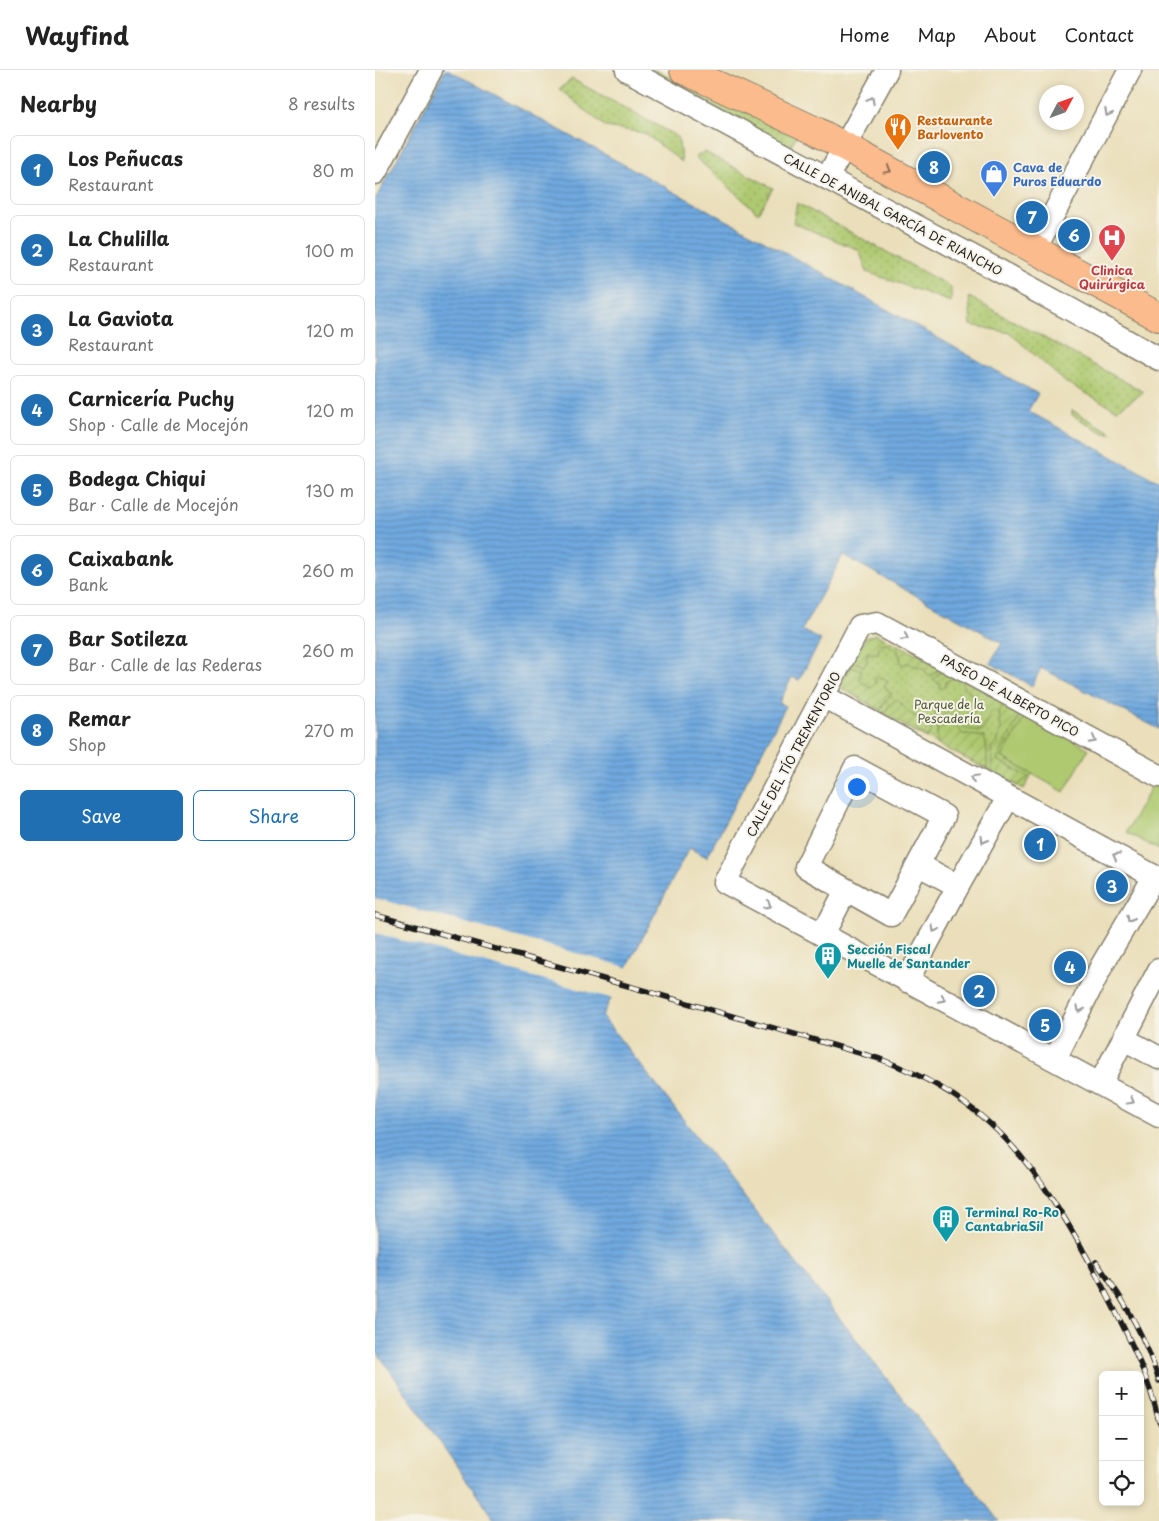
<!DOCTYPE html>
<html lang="en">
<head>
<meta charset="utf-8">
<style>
  body { margin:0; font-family:"Playpen Sans",sans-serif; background:#f2f2f2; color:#222 }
  .controls { position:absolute; right:15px; bottom:15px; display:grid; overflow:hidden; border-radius:8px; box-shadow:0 2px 8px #0003 }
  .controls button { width:45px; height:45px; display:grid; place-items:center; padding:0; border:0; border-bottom:1px solid #e0e0e0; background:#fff; color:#222; font:25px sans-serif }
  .compass { position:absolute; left:664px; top:15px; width:45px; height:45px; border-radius:50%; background:#fff; box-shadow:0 2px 8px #0003; rotate:49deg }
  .you { position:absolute; left:481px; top:716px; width:18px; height:18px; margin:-12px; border:4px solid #fff; border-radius:50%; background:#1a73e8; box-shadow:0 0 0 8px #1a73e833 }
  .badge { display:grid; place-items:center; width:32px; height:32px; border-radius:50%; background:#1f6fb2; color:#fff; font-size:16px; font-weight:700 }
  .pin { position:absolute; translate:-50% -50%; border:2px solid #fff; box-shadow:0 1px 5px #0006 }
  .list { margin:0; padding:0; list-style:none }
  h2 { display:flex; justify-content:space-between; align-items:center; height:65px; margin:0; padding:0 20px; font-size:21px }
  h2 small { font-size:16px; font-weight:400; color:#767676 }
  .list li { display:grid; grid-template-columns:32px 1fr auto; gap:15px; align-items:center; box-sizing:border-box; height:70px; margin:0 10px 10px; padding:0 10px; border:1px solid #e0e0e0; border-radius:8px }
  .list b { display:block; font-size:19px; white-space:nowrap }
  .list p { margin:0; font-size:16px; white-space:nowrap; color:#767676 }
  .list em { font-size:16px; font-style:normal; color:#767676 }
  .actions { display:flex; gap:10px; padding:15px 20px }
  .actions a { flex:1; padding:11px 0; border:1px solid #1f6fb2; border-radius:8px; text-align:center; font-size:18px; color:#1f6fb2 }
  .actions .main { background:#1f6fb2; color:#fff }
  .icon { flex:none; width:28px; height:28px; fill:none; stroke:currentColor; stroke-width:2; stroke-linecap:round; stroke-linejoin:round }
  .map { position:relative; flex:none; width:784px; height:1451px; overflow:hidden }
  header { display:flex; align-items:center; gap:30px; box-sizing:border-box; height:70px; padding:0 25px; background:#fff; border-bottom:1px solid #e0e0e0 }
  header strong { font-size:24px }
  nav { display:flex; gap:28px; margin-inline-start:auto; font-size:18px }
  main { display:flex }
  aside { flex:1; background:#fff }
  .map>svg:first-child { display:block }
  .grass { fill:url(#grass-dots); stroke:#657246 }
  .garden { fill:url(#garden-furrows); stroke:#657246 }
  .pitch { fill:#aec96f; stroke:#657246 }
  .water { fill:url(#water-rules); stroke:#46627e }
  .pier { fill:#eadfba }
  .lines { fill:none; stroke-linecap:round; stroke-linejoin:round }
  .minor-casing { stroke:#837e6b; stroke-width:25 }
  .major-casing { stroke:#837e6b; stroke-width:30 }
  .minor { stroke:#fff; stroke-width:22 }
  .major { stroke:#fbbb8c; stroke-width:28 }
  .rail-casing { stroke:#1c1c1c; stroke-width:5.5 }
  .rail { stroke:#f7f3e8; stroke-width:4; stroke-dasharray:11; stroke-linecap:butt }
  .oneway { stroke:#999 }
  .oneway2 { stroke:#8c6c54 }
  .labels { text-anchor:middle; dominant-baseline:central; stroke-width:4; stroke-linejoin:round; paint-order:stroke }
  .food-label { font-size:12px; font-weight:bold; fill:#c56008; stroke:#f7f3e8; text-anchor:start }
  .shop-label { font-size:12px; font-weight:bold; fill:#366cbe; stroke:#f7f3e8; text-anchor:start }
  .street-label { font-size:12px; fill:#1c1c1c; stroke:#f7f3e8 }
  .health-label { font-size:12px; font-weight:bold; fill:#be3a42; stroke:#f7f3e8 }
  .park-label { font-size:12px; fill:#4f5939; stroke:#f7f3e8 }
  .culture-label { font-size:12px; font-weight:bold; fill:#0d838f; stroke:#f7f3e8; text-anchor:start }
</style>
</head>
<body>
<header>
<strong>Wayfind</strong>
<nav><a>Home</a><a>Map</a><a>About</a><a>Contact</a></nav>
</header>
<main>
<aside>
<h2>Nearby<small>8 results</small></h2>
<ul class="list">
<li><span class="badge">1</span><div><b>Los Peñucas</b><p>Restaurant</p></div><em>80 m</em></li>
<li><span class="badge">2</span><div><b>La Chulilla</b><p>Restaurant</p></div><em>100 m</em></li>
<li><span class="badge">3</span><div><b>La Gaviota</b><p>Restaurant</p></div><em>120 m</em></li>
<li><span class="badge">4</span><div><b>Carnicería Puchy</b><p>Shop · Calle de Mocejón</p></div><em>120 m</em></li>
<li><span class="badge">5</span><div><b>Bodega Chiqui</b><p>Bar · Calle de Mocejón</p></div><em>130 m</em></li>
<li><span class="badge">6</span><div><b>Caixabank</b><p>Bank</p></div><em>260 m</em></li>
<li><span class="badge">7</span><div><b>Bar Sotileza</b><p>Bar · Calle de las Rederas</p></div><em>260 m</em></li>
<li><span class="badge">8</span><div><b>Remar</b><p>Shop</p></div><em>270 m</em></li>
</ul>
<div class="actions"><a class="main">Save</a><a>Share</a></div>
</aside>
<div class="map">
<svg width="784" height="1451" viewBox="0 0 784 1451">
  <defs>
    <pattern id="grass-dots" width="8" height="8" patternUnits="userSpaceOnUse" patternTransform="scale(1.25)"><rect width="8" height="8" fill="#aec96f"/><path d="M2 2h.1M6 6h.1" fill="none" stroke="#95ac60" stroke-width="1.8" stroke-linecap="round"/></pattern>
    <pattern id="garden-furrows" width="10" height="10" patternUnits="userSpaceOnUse" patternTransform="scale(1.25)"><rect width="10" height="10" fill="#aec96f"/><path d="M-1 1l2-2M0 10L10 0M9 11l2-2" fill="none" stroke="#95ac60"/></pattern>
    <pattern id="water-rules" width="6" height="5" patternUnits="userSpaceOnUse" patternTransform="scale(1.25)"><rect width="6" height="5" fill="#70a9df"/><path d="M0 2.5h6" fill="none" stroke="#5b89b4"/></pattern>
  </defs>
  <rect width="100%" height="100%" fill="#f7f3e8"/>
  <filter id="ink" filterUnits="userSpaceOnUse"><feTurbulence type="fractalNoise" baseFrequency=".02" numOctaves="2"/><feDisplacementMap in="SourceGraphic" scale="10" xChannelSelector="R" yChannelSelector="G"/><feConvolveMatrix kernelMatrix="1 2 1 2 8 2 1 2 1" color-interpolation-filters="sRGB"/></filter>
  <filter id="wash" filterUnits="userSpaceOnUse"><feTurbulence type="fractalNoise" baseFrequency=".0096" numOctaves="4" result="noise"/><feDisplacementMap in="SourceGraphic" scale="20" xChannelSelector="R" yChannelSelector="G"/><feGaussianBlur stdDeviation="1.12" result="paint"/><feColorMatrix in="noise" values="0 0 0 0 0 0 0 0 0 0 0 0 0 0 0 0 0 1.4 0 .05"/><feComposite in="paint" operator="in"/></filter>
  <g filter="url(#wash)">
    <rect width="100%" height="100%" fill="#eadfba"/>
    <g class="grass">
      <path d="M272 0H280L310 15 422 64 415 78Z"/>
      <path d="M197 9 303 67 307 92 269 63 231 57 184 19Z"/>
      <path d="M330 82 398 118 383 143 320 87Z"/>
      <path d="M422 133 576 217V232L492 202 484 180 418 153Z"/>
      <path d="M594 227 769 322 742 340 690 312 635 263 596 255Z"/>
      <path d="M697 340 737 363H729L697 345Z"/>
      <path d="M500 564 652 644 627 687 657 704 649 719 542 663 467 618 474 596Z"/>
    </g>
    <g class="garden">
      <path d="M500 564 568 596 558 604 553 606C552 604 551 602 550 600 547 596 538 597 534 593L527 595 522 578H517L512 573 505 574 503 583H492V591L489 596 476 591 490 568Z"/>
      <path d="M474 596 487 600 484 610 496 618 501 613 499 610 502 606 513 610 510 616 512 620 517 624 510 631 505 640 467 618 466 615Z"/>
      <path d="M569 600 631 630 621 640 614 643V650L607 661 590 659 577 643 582 646 596 645 601 639 600 633 594 621 589 617 586 610 578 608 570 612 571 615 567 619 564 618 565 614 558 609Z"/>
      <path d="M521 629 537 645 555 651C558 658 558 662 552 667L545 662 542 663 510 644 513 637Z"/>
      <path d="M630 635 648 639 622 690 654 707 643 715 617 702 616 677 622 674 626 659 624 642Z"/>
      <path d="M564 637 588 664 609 667 612 678V699L566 676 562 672V649L560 642Z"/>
    </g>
    <g class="pitch">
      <path d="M652 644 714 679 689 722 627 687Z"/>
      <path d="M778 714 784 717V780L751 762Z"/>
    </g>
    <path class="water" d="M70 0H74L379 165 663 324 653 341 784 412V659L666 598 657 616 615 593 627 573 468 485 427 560 446 570 424 610 417 607 404 633 411 636 332 787 314 778 227 946 624 1451H120L0 1279V130Z"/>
    <path class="pier" d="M0 828 76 849 255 898 239 929 0 863Z"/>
  </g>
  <g filter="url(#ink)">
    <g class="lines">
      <defs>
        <g id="minor">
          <path d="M252 0 693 238 784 289"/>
          <path d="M0 103 56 0"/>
          <path d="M452 108 512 0"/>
          <path d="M660 179 755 0"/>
          <path d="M448 626 784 809"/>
          <path d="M480 698 569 746 516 845 431 797Z"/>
          <path d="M784 706 502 553 485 556 350 812 784 1046"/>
          <path d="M544 795 583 816"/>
          <path d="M446 864 455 851 471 820"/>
          <path d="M532 911 583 816 633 728"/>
          <path d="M749 969 784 988"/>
          <path d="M680 989 727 895 779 807"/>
          <path d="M725 1014 784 900"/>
        </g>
        <path id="major" d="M309 0 441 61 784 247"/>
      </defs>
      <use href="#minor" class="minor-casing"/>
      <use href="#major" class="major-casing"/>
      <use href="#minor" class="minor"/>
      <use href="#major" class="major"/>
      <defs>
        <g id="rail">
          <path d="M0 845 271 921 505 989C545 1004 581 1023 613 1052 662 1095 701 1165 731 1223 753 1265 774 1306 784 1352"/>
          <path d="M721 1192C748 1228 771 1267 784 1311"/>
        </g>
      </defs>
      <use href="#rail" class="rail-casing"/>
      <use href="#rail" class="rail"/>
    </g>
    <defs><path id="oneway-chevron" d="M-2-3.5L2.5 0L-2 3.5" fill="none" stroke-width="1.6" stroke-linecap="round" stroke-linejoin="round" transform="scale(1.25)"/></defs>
    <g class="oneway">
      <use href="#oneway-chevron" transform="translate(496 30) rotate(-62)"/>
      <use href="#oneway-chevron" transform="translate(733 43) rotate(118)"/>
      <use href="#oneway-chevron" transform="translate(530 567) rotate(28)"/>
      <use href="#oneway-chevron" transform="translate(718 670) rotate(28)"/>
      <use href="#oneway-chevron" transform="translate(599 708) rotate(-151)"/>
      <use href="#oneway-chevron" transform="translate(609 770) rotate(120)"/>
      <use href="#oneway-chevron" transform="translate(741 786) rotate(-152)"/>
      <use href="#oneway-chevron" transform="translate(393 835) rotate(28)"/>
      <use href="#oneway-chevron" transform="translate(755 849) rotate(120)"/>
      <use href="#oneway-chevron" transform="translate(560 859) rotate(118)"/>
      <use href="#oneway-chevron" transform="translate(567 929) rotate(28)"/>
      <use href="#oneway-chevron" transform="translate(705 939) rotate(117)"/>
      <use href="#oneway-chevron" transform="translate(756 1031) rotate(29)"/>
    </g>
    <use class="oneway2" href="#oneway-chevron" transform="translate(513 100) rotate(29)"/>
  </g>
  <defs>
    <symbol id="restaurant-pin" viewBox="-11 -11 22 30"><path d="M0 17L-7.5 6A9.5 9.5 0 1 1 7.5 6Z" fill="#e8710a" stroke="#f7f3e8"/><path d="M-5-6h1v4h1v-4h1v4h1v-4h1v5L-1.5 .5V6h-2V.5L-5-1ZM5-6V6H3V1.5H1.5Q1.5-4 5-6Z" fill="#fff"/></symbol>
    <symbol id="shop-pin" viewBox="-11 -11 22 30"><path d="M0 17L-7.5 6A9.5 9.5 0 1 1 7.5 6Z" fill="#3f7fe0" stroke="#f7f3e8"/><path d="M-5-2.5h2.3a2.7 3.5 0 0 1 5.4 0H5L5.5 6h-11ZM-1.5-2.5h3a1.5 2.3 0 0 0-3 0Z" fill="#fff"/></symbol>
    <symbol id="hospital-pin" viewBox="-11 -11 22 30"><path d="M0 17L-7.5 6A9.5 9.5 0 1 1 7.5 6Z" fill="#e0444e" stroke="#f7f3e8"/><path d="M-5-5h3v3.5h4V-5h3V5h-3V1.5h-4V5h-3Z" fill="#fff"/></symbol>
    <symbol id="building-pin" viewBox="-11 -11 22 30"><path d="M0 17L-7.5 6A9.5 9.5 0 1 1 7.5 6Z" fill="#0f9aa8" stroke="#f7f3e8"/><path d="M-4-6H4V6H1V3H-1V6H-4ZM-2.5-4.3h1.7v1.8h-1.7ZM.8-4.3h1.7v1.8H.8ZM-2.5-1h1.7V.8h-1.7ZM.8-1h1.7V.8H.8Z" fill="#fff"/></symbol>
  </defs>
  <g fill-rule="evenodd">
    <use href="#restaurant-pin" x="507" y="41" width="32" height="43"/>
    <use href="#shop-pin" x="603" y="88" width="32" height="43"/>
    <use href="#hospital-pin" x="721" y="152" width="32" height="43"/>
    <use href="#building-pin" x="437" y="870" width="32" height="43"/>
    <use href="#building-pin" x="555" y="1133" width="32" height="43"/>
  </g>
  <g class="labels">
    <g class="food-label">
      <text x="542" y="50">Restaurante<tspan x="542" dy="14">Barlovento</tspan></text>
    </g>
    <g class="shop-label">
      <text x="638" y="97">Cava de<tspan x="638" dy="14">Puros Eduardo</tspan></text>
    </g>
    <g class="street-label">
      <text transform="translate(518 144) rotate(28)">CALLE DE ANIBAL GARCÍA DE RIANCHO</text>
      <text transform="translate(635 625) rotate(29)">PASEO DE ALBERTO PICO</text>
      <text transform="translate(418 684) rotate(-62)">CALLE DEL TÍO TREMENTORIO</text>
    </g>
    <g class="health-label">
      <text x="737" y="200">Clinica<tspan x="737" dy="14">Quirúrgica</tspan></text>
    </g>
    <g class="park-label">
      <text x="574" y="634">Parque de la<tspan x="574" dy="14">Pescadería</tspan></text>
    </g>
    <g class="culture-label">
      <text x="472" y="879">Sección Fiscal<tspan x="472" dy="14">Muelle de Santander</tspan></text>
      <text x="590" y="1142">Terminal Ro-Ro<tspan x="590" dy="14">CantabriaSil</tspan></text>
    </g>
  </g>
</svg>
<div class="controls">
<button>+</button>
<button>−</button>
<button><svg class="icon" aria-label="locate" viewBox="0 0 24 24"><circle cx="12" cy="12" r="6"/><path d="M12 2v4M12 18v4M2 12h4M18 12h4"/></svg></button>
</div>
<svg class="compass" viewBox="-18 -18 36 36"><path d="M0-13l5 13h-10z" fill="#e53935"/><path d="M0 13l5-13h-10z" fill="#767676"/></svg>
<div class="you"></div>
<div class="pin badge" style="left:665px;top:774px">1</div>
<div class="pin badge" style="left:604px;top:921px">2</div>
<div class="pin badge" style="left:737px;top:816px">3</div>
<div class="pin badge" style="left:695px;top:897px">4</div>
<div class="pin badge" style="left:670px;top:955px">5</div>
<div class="pin badge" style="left:699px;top:165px">6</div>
<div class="pin badge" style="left:657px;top:147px">7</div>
<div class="pin badge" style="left:559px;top:97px">8</div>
</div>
</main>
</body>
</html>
